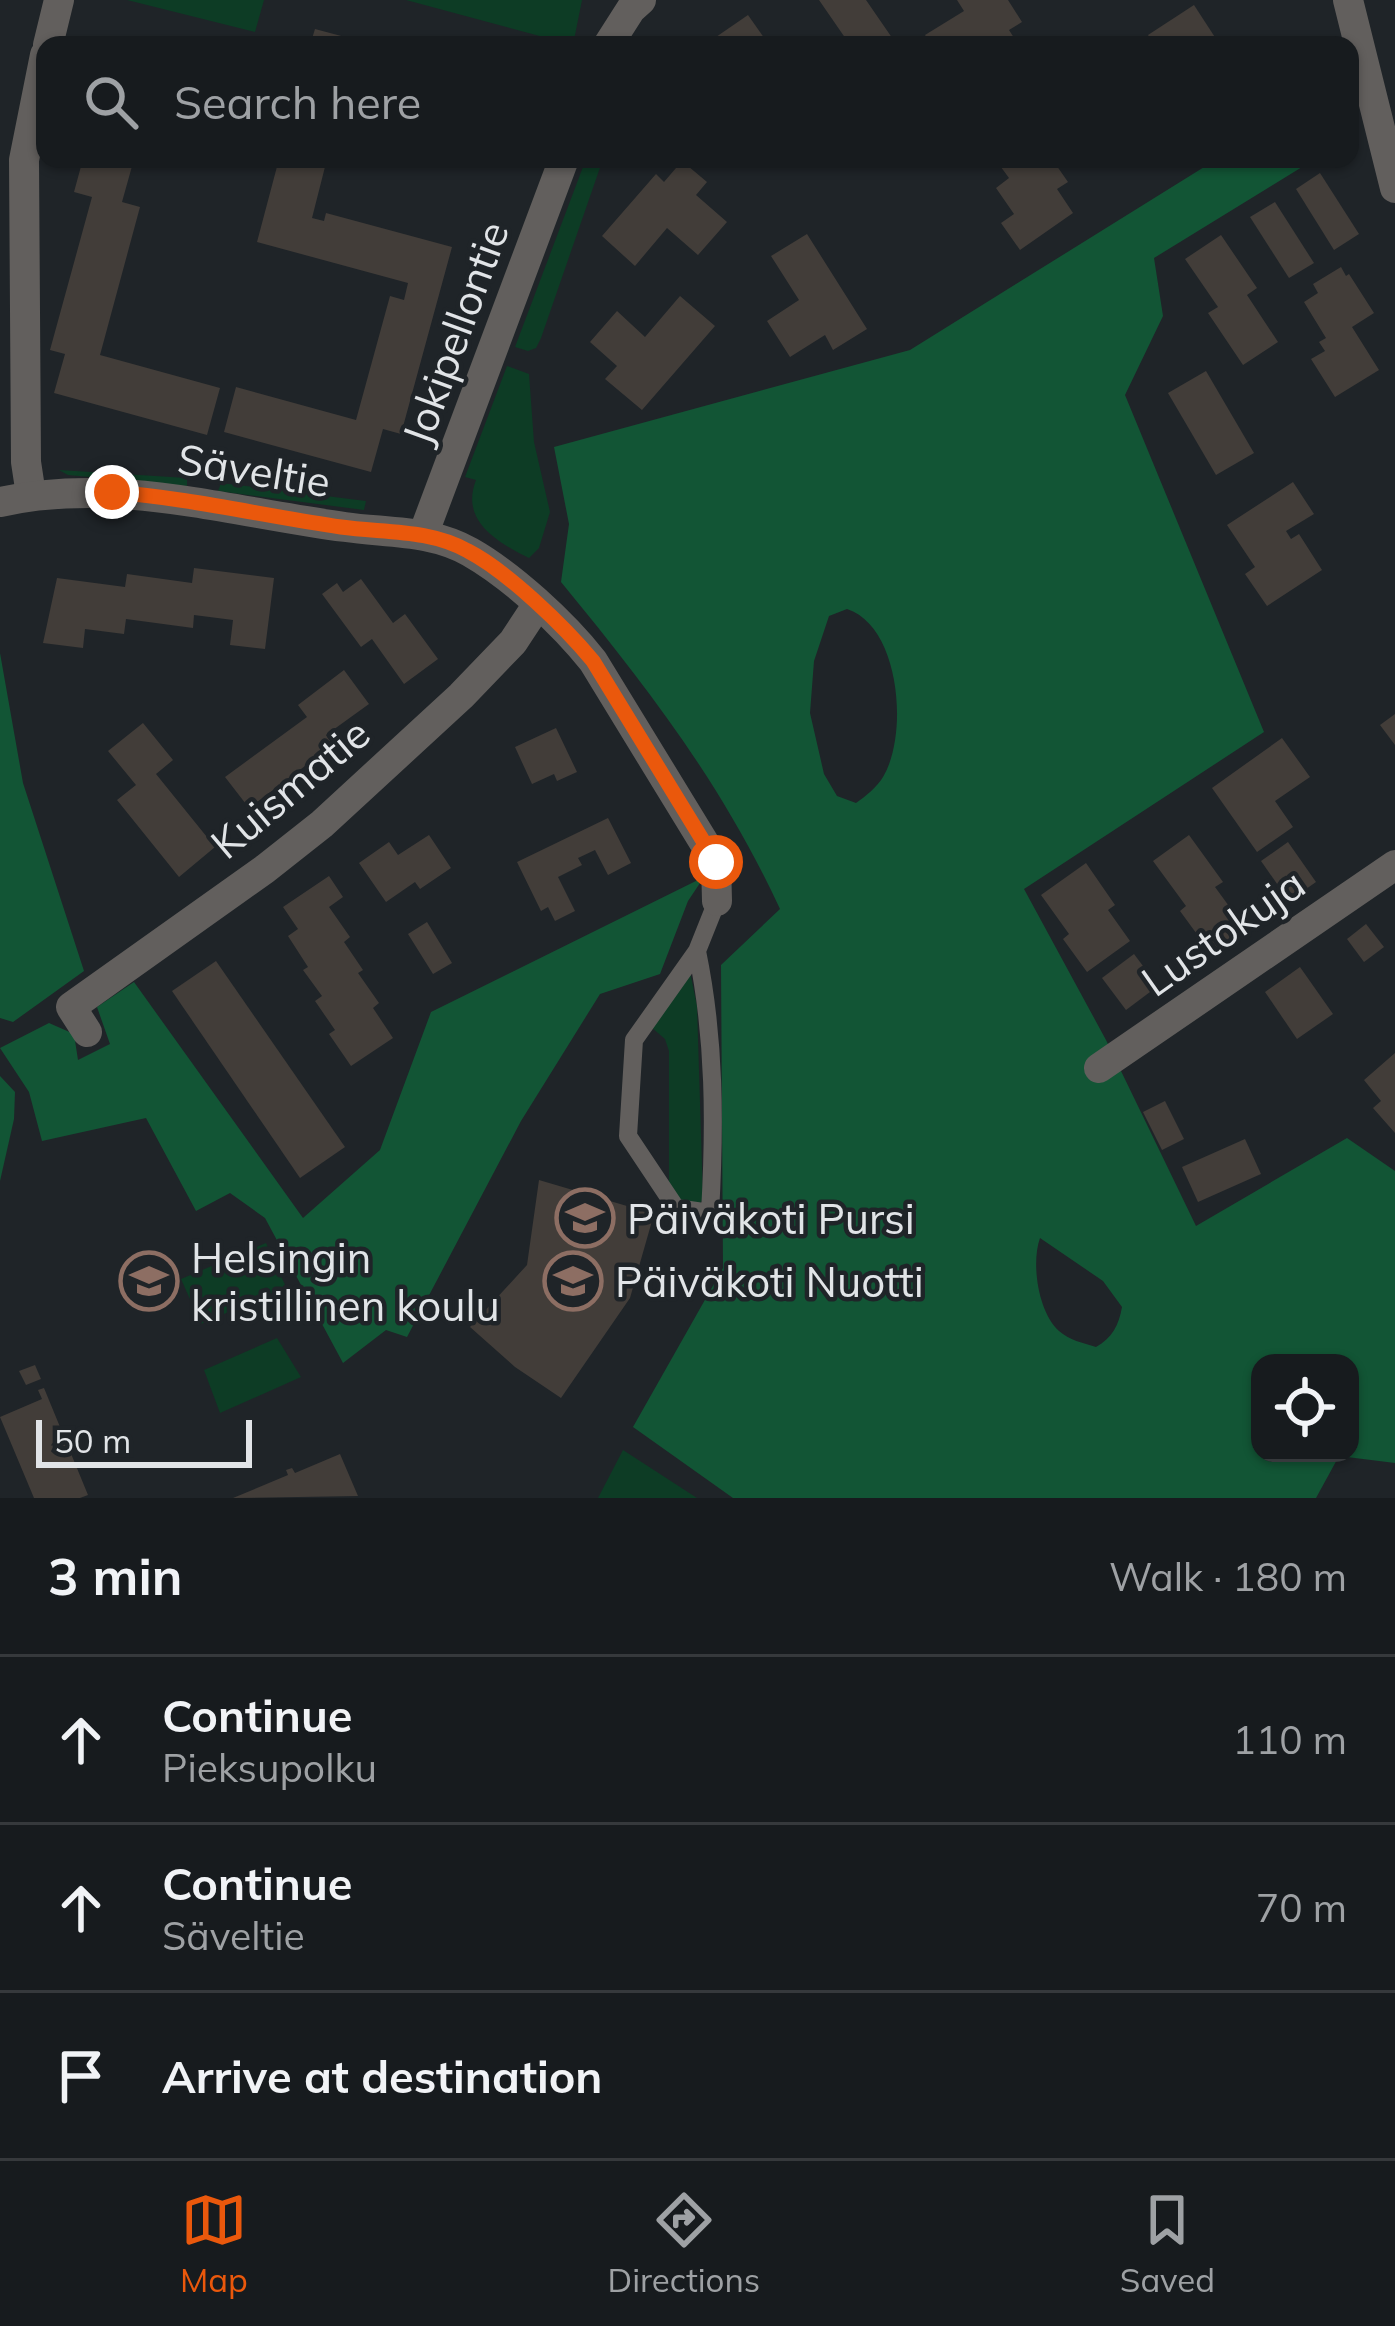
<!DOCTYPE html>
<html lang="en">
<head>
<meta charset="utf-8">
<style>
  body { margin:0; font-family:Mulish,sans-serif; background:#202427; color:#f1f3f6 }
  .controls { position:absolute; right:36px; bottom:36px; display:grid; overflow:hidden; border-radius:24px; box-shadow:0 3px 9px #0004 }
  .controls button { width:108px; height:108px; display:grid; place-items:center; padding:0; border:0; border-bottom:3px solid #36393c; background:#171b1e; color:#f1f3f6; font:60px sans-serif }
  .scale { position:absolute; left:36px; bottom:30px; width:216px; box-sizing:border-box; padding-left:12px; border:6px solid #e1e4e7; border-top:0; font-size:33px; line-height:42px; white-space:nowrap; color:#e1e4e7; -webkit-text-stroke:9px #1f2428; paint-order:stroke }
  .stop { position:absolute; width:36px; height:36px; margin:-27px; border:9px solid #ea580c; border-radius:50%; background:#fff }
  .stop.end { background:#ea580c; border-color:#fff; box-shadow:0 3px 12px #0008 }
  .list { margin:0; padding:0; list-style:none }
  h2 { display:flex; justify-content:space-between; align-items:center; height:156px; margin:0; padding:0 48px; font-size:51px }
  h2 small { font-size:39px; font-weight:400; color:#9ea1a4 }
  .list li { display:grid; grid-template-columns:78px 1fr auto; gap:36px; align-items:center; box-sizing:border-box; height:168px; padding:0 48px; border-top:3px solid #36393c }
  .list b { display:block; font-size:45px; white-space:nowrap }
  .list p { margin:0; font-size:39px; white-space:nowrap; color:#9ea1a4 }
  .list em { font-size:39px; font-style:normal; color:#9ea1a4 }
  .icon { flex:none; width:66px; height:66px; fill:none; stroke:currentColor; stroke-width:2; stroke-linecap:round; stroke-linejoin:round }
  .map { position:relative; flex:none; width:1395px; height:1498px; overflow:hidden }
  .search { position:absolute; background:#171b1e; box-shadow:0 3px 9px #0004; left:36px; right:36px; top:36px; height:132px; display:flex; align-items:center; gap:30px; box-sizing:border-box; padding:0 42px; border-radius:24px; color:#9ea1a4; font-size:45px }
  .sheet { height:660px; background:#171b1e }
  nav { display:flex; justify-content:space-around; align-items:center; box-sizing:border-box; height:168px; border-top:3px solid #36393c; background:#171b1e; font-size:33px; color:#9ea1a4 }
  nav a { display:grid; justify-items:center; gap:6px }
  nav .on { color:#ea580c }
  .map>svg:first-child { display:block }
  .green { fill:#0d3c25 }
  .forest { fill:#125535; fill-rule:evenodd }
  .building { fill:#423d39 }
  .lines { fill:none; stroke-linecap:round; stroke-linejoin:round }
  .service { stroke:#625f5d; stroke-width:18 }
  .minor { stroke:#625f5d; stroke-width:30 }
  .route { stroke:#ea580c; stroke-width:15 }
  .labels { text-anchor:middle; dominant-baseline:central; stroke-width:9; stroke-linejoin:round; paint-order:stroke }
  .street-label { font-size:42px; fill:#e1e4e7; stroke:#1f2428 }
  .poi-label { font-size:42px; fill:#e1e4e7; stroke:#1f2428; text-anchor:start }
</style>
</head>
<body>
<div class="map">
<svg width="1395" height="1498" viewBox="0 0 1395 1498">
  <rect width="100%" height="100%" fill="#1f2428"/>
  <g class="green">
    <path d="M127 0H264L255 32Z"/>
    <path d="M406 0H582L573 45Z"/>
    <path d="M586 159H603L541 338 536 348 528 351 515 347Z"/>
    <path d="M507 366 529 374 534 442 550 512 539 548 529 558C497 542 460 521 476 480L465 477Z"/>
    <path d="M59 470 187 478V486L68 475Z"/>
    <path d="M221 483 366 501 364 510 218 491Z"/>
    <path d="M690 972 697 1006 703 1199 698 1206 673 1197 669 1191V1051L665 1039 651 1027Z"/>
    <path d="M266 1243 286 1287 201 1324 181 1279Z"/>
    <path d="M277 1338 301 1377 220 1413 204 1370Z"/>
    <path d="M623 1450 697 1498H598Z"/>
  </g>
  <g class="forest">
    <path d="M1217 159H1315L1154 258 1163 316 1125 395 1264 732 1024 889 1106 1040 1196 1226 1347 1138 1395 1171V1463L1339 1456 1316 1498H733L633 1427 723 1268 721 965 780 909C722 784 648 688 561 582L569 524 554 447 910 350ZM847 609C900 626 909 734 883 777 877 787 866 796 856 803L837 796 824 774 810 713 814 661 829 616ZM1040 1238 1103 1281 1122 1307C1119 1325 1112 1338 1096 1347 1083 1343 1069 1340 1059 1331 1038 1312 1031 1263 1040 1238ZM1260 1363H1350V1453H1260Z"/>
    <path d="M0 653 23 783 84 971 13 1022 0 1018Z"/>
    <path d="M704 877 688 901 660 974 600 994 521 1121 407 1337 386 1330 343 1363 265 1218 230 1193 196 1211 146 1118 42 1141 29 1092 0 1048 49 1023 74 1034 78 1060 110 1044 97 1007 134 982 303 1218 380 1150 431 1012Z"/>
    <path d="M0 1076 15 1092 14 1119 0 1181Z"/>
  </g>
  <g class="building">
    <path d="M819 0H866L897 45H843L848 42Z"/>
    <path d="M957 0H1008L1022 22 1009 30 1016 41 1009 45H932L925 35 964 11Z"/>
    <path d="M1194 5 1220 45H1155L1148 35Z"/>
    <path d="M748 15 769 45H722L716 37Z"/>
    <path d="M315 29 360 41 358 45H310Z"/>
    <path d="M83 159H134L122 202 140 207 100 355 220 388 207 435 54 393 65 354 50 350 92 197 74 192Z"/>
    <path d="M279 159H327L312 218 324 221 326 213 452 247 401 434 383 429 371 472 224 432 236 387 356 420 390 296 404 300 408 283 257 242Z"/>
    <path d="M995 159H1052L1068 182 1057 189 1073 213 1020 250 1001 223 1014 214 996 188 1009 178Z"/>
    <path d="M682 161 707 182 696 195 727 222 698 255 667 228 635 266 602 236 656 174 664 182Z"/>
    <path d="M1320 173 1359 234 1334 250 1296 189Z"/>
    <path d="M1275 202 1314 263 1289 278 1250 217Z"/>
    <path d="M807 234 867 329 833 350 825 335 790 357 767 321 799 300 771 256Z"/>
    <path d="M1221 235 1257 288 1247 295 1278 342 1243 365 1208 313 1218 307 1185 259Z"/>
    <path d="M1341 267 1346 276 1349 274 1374 313 1352 327 1379 370 1335 397 1311 359 1325 351 1319 342 1326 338 1304 302 1318 293 1313 284Z"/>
    <path d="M680 296 715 326 642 410 605 379 617 366 590 342 617 311 645 337Z"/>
    <path d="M1206 371 1254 453 1216 475 1168 393Z"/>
    <path d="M1293 482 1314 514 1286 531 1291 539 1299 534 1322 570 1267 606 1245 574 1255 567 1227 525Z"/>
    <path d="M194 568 274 578 265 649 230 645 233 620 194 615 193 628 126 619 124 634 85 629 83 648 43 643 57 578 125 587 127 574 192 583Z"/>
    <path d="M361 579 393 623 405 614 438 659 404 684 372 639 361 647 322 594 337 583 343 592Z"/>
    <path d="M344 670 369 704 326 735 333 745 249 808 225 777 307 717 298 705Z"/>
    <path d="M1395 714V745L1380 725Z"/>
    <path d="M143 723 173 760 156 774 215 847 179 877 117 800 136 785 108 751Z"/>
    <path d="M556 728 577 772 557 781 554 774 532 784 515 747Z"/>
    <path d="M1282 738 1310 777 1275 801 1293 827 1257 852 1212 788Z"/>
    <path d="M608 818 631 863 608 875 595 850 578 858 582 865 558 877 575 911 555 921 548 907 541 911 517 862Z"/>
    <path d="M429 835 451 868 420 889 415 882 386 902 359 863 389 842 398 855Z"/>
    <path d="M1189 835 1223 882 1215 887 1245 928 1210 952 1180 911 1186 906 1153 861Z"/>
    <path d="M1288 842 1316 882 1289 901 1261 861Z"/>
    <path d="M1086 863 1115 905 1108 910 1130 941 1087 972 1063 939 1069 934 1041 895Z"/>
    <path d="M329 876 343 897 329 907 350 937 344 942 363 970 358 973 379 1003 373 1008 393 1038 351 1066 329 1034 335 1030 315 1001 322 996 303 970 308 967 288 936 298 929 283 907Z"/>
    <path d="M427 922 452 963 433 974 408 934Z"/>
    <path d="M1366 924 1384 947 1364 962 1347 939Z"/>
    <path d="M1134 954 1158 986 1126 1010 1102 978Z"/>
    <path d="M216 961 345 1147 300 1178 172 991Z"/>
    <path d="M1300 967 1333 1014 1297 1039 1265 992Z"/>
    <path d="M1395 1053V1133L1373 1108 1381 1101 1364 1080Z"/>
    <path d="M1165 1101 1184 1139 1162 1150 1143 1112Z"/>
    <path d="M1245 1139 1261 1174 1198 1202 1182 1167Z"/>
    <path d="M539 1180 654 1214 630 1298 561 1398 515 1367 470 1327 527 1265Z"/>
    <path d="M35 1365 41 1379 26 1385 19 1371Z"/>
    <path d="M44 1388 88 1495 80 1498H34L0 1417 42 1399 38 1390Z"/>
    <path d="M340 1454 358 1496 233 1498 288 1475 286 1470 292 1468 295 1473Z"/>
  </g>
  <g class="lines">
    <path class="service" d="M697 951C715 1038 715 1125 710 1213L676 1208 628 1136 634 1040 697 951 717 901"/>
    <g class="minor">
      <path d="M1348 0 1395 188"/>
      <path d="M48 45 59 0"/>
      <path d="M608 45 631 9 641 0"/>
      <path d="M31 495 26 462 24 160 45 55"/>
      <path d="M0 502C116 476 230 512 345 527 387 533 432 530 470 552 512 576 563 623 593 661L716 862 717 901"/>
      <path d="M423 535 564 159"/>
      <path d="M87 1032 71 1007 265 869 322 824 461 696 513 642 538 604"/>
      <path d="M1099 1068 1395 865"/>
    </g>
  </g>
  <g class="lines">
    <path class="route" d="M112 492C189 498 265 516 341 527 384 533 429 529 468 551 507 571 565 627 593 661L716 862"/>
  </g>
  <defs>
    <symbol id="school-ring" viewBox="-11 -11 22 22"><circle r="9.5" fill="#1f2428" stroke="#8d6e63" stroke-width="1.5"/><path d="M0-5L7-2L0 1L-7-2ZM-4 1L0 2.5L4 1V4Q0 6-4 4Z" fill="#8d6e63"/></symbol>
  </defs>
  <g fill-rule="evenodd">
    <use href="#school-ring" x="552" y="1185" width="66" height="66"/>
    <use href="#school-ring" x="116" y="1248" width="66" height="66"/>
    <use href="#school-ring" x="540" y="1248" width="66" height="66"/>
  </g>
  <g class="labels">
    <g class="street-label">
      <text transform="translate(455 333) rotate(-70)">Jokipellontie</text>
      <text transform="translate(254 470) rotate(9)">Säveltie</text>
      <text transform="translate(290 788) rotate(-40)">Kuismatie</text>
      <text transform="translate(1223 932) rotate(-35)">Lustokuja</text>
    </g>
    <g class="poi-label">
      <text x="627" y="1218">Päiväkoti Pursi</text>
      <text x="191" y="1257">Helsingin<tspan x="191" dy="48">kristillinen koulu</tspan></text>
      <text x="615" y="1281">Päiväkoti Nuotti</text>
    </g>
  </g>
</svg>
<div class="controls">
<button><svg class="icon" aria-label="locate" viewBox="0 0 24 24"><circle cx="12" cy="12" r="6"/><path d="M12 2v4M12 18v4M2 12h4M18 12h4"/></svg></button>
</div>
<div class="scale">50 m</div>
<div class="stop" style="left:716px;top:862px"></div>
<div class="stop end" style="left:112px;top:492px"></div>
<div class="search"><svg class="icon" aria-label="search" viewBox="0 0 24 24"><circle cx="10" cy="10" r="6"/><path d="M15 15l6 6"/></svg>Search here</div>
</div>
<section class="sheet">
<h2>3 min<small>Walk · 180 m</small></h2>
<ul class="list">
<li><svg class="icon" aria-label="ahead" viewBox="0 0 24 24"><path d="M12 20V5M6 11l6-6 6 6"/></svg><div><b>Continue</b><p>Pieksupolku</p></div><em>110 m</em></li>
<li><svg class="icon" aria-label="ahead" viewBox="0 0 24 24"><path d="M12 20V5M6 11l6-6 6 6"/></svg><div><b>Continue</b><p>Säveltie</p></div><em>70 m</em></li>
<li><svg class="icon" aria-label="arrive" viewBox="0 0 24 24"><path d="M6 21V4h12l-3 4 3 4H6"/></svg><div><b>Arrive at destination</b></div></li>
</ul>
</section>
<nav>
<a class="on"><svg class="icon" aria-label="map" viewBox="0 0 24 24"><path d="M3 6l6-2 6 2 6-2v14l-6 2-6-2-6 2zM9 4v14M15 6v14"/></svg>Map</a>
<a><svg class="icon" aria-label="directions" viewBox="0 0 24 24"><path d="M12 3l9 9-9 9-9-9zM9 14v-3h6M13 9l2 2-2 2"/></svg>Directions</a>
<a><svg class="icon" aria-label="saved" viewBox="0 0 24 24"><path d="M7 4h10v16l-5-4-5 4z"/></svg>Saved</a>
</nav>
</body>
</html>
